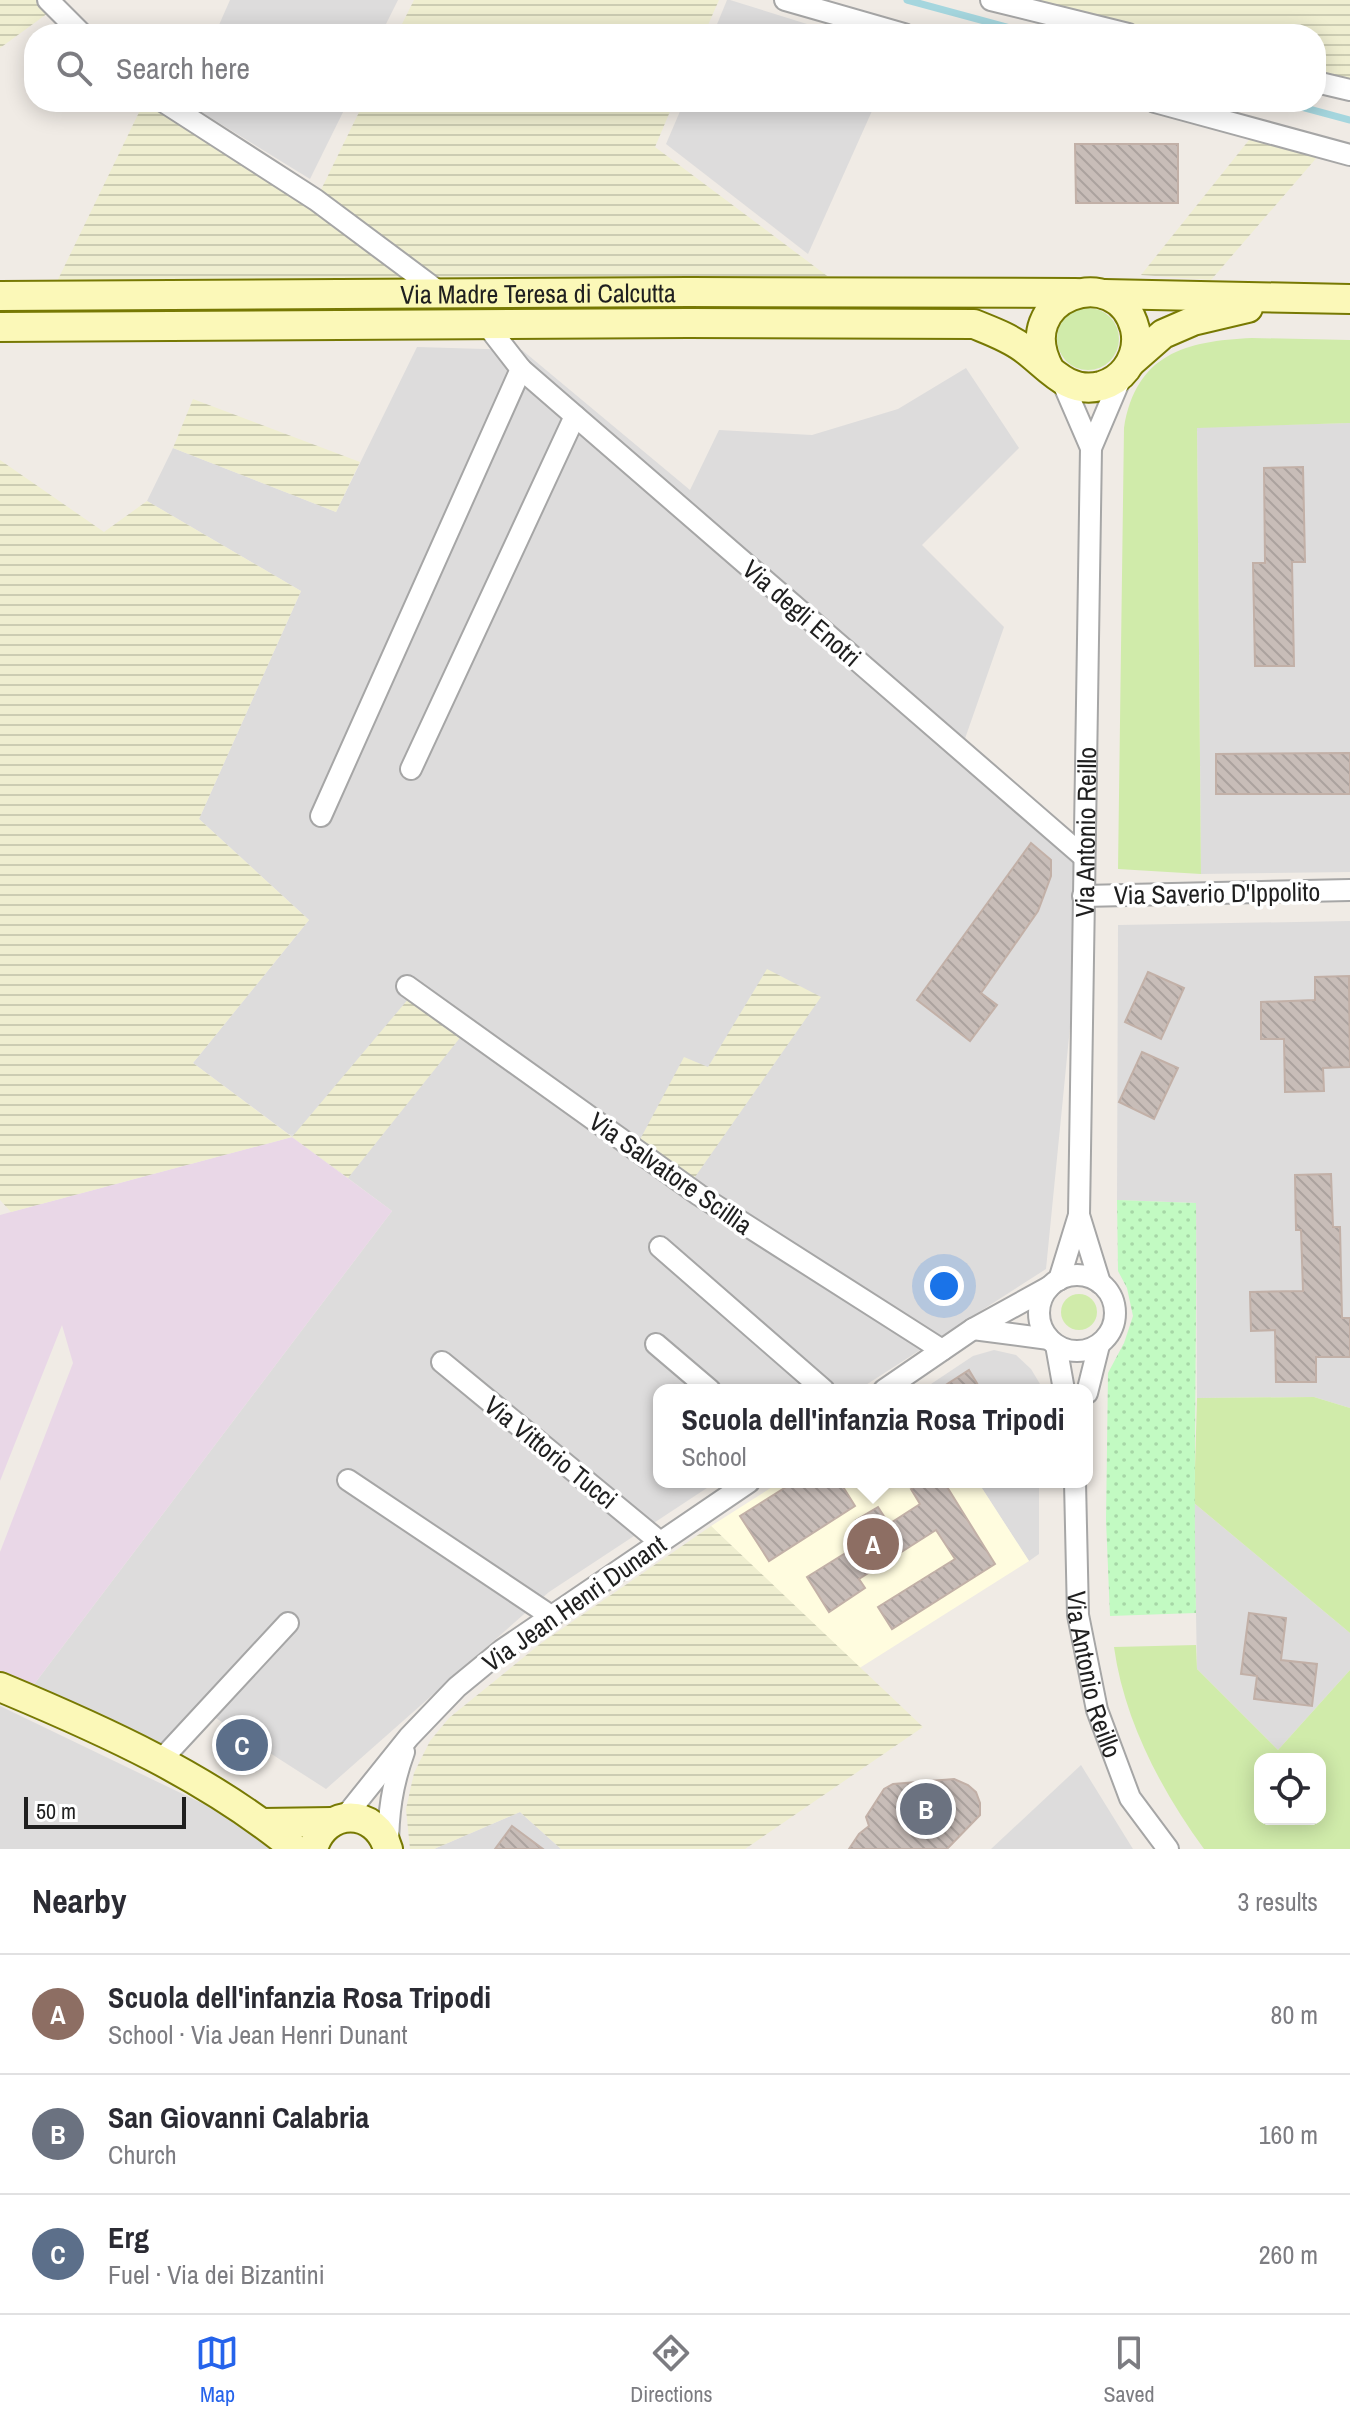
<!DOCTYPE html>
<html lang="en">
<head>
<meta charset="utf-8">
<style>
  body { margin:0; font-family:"Archivo Narrow",sans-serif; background:#f7f7f7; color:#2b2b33 }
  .controls { position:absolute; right:24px; bottom:24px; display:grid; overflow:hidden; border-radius:16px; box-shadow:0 4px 20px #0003 }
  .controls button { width:72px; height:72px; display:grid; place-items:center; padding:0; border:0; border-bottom:2px solid #e1e1e2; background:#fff; color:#2b2b33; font:40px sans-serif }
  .scale { position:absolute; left:24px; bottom:20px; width:162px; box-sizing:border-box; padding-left:8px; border:4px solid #1f1f1f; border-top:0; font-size:22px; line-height:28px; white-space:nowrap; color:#1f1f1f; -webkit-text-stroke:6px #fff; paint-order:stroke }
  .you { position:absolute; left:944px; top:1286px; width:28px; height:28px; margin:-20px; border:6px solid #fff; border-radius:50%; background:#1a73e8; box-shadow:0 0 0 12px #1a73e833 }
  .badge { display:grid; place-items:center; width:52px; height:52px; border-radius:50%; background:#2563eb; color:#fff; font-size:26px; font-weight:700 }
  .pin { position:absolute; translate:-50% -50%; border:4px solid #fff; box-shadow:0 2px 8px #0006 }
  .popup { position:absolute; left:653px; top:1384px; width:440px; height:104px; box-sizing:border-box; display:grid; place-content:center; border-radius:16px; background:#fff; filter:drop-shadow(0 2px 6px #0005); font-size:26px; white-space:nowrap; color:#7c7c81 }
  .popup b { font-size:30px; color:#2b2b33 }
  .popup::after { content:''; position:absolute; left:50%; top:100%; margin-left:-16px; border:16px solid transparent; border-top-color:#fff }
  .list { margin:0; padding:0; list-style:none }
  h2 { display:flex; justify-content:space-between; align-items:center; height:104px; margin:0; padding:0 32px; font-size:34px }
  h2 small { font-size:26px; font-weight:400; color:#7c7c81 }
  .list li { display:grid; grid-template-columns:52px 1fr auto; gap:24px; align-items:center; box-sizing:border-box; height:120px; padding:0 32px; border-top:2px solid #e1e1e2 }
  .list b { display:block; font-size:30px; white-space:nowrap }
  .list p { margin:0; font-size:26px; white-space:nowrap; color:#7c7c81 }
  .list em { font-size:26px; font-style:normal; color:#7c7c81 }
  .icon { flex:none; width:44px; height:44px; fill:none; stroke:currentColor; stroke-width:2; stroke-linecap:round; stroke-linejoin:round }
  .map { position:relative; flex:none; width:1350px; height:1849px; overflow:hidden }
  .search { position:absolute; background:#fff; box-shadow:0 4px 20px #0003; left:24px; right:24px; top:24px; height:88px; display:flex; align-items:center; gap:20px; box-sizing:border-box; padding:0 28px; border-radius:32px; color:#7c7c81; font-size:30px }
  .sheet { height:464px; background:#fff }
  nav { display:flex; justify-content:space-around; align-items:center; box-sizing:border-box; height:112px; border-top:2px solid #e1e1e2; background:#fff; font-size:22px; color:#7c7c81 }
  nav a { display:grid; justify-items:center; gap:4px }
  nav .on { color:#2563eb }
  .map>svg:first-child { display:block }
  .residential { fill:#dddcdc }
  .industrial { fill:#e9d7e7 }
  .education { fill:#fffcdf }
  .farmland { fill:url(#farmland-rules) }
  .grass { fill:#d0ebaa; fill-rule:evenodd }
  .park { fill:url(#park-dots) }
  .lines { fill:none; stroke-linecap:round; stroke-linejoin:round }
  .stream { stroke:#a5d6de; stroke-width:7 }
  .building { fill:url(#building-back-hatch); stroke:#c2b0a7; stroke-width:2 }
  .street-casing { stroke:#a6a6a6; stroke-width:24 }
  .secondary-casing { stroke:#777903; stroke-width:32 }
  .street { stroke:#fff; stroke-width:20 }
  .secondary { stroke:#fbf8b8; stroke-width:28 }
  .labels { text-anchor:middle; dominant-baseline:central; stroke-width:7; stroke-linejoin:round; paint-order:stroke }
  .street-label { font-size:26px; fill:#1f1f1f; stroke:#fff }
</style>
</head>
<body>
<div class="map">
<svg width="1350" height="1849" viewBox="0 0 1350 1849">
  <defs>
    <pattern id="farmland-rules" width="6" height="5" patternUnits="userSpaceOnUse" patternTransform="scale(2)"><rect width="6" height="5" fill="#efeed0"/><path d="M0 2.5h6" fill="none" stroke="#ccccb2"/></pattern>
    <pattern id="park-dots" width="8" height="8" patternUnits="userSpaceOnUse" patternTransform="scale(2)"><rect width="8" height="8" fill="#c2fac2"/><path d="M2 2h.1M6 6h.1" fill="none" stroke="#a6d6a6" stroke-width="1.8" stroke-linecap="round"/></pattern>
    <pattern id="building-back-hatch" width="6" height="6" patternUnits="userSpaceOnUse" patternTransform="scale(2)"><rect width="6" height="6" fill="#c8bdb8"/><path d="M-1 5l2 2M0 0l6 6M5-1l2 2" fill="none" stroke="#aba29e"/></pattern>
  </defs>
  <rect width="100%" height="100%" fill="#f0ebe5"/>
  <g class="residential">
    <path d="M230 0H398L381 34H215Z"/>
    <path d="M727 0H730L839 34H713Z"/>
    <path d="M185 102H348L310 179Z"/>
    <path d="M684 102H876L808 254 666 144Z"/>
    <path d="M417 347 522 350 690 490 719 430 812 435 898 409 966 368 1019 448 922 545 1004 627 961 750 1084 857 1083 896 1046 1269 858 1390H659V1482H716L549 1592 326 1789 211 1715 178 1754 32 1687 392 1211 193 1063 309 920 199 819 301 591 147 501 173 448 336 512Z"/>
    <path d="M1350 423V872L1201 874 1197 427Z"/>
    <path d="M1350 921V1408L1314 1397 1197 1398 1196 1203 1117 1200 1118 925Z"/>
    <path d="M994 1350 1016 1355 1031 1369 1040 1384V1390H922L973 1356Z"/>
    <path d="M978 1482H1039V1554L1029 1561Z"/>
    <path d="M1194 1503 1350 1633V1670L1278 1750 1197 1669Z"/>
    <path d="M0 1706 270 1836 273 1849H0Z"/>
    <path d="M1081 1765 1133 1849H991Z"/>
    <path d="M520 1812 561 1849H434Z"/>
  </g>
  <path class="industrial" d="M292 1137 392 1211 32 1687 0 1674V1552L73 1363 62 1325 0 1481V1215Z"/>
  <path class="education" d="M780 1482H978L1029 1561 858 1669 711 1526Z"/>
  <g class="farmland">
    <path d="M0 0H59L55 8 0 48Z"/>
    <path d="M414 0H719L704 34H397Z"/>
    <path d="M991 0H1350V90L1316 82V34H1128Z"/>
    <path d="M144 102H164L316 200 364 102H674L655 147 850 293 50 296Z"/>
    <path d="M1257 130 1325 148 1211 280 1141 275Z"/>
    <path d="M193 399 360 462 336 512 173 448Z"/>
    <path d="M0 460 104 532 147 501 301 591 199 819 309 920 193 1063 292 1137 415 991 467 1029 348 1178 292 1137 11 1212 0 1200Z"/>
    <path d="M767 969 821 997 688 1187 635 1149 684 1057 708 1067Z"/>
    <path d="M711 1526 923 1727 745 1849H561L520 1812 434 1849H410L406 1809 414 1773 430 1741 449 1718 540 1644Z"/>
  </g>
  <g class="grass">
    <circle cx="1088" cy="339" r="31"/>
    <path d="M1252 338 1350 340V423L1197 428 1201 874 1118 869 1124 428C1136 354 1185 341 1252 338Z"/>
    <circle cx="1079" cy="1312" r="18"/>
    <path d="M1314 1397 1350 1408V1633L1194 1503 1197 1398Z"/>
    <path d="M1196 1645 1197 1669 1278 1750 1350 1670V1849H1204C1161 1790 1124 1720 1114 1647ZM1260 1759H1320V1819H1260Z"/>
  </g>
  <path class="park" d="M1117 1200 1196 1203C1197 1340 1193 1477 1196 1613L1110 1616 1106 1520 1108 1373 1124 1343 1133 1316 1127 1288 1118 1271Z"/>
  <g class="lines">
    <g class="stream">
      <path d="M907 0 1032 34"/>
      <path d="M1283 102 1350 120"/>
    </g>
  </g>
  <g class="building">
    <path d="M1075 144H1178V203H1076Z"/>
    <path d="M1303 467 1305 562H1292L1294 666H1255L1253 563H1265L1264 468Z"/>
    <path d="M1350 753V794H1216V754Z"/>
    <path d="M1031 843 1051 860V876L1038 911 981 993 997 1005 970 1041 917 1000Z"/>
    <path d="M1148 972 1184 988 1161 1039 1125 1022Z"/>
    <path d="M1349 976 1350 1067 1323 1068 1324 1091 1285 1092 1284 1039H1261V1002L1315 1000V977Z"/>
    <path d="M1142 1052 1178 1068 1154 1119 1119 1102Z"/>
    <path d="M1331 1174 1333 1227H1340L1342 1318H1350V1357H1316V1382H1276L1275 1330 1251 1331 1250 1292 1303 1291 1301 1230H1296L1295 1175Z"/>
    <path d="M969 1370 981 1390H938Z"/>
    <path d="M794 1482H840L855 1506 769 1561 740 1516Z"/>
    <path d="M923 1482H944L995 1564 892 1629 878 1607 955 1559 936 1530 859 1579 865 1588 829 1612 807 1577 868 1539 856 1520 878 1507 889 1524 920 1504 911 1489Z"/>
    <path d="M1249 1613 1286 1618 1281 1660 1317 1664 1312 1706 1254 1699 1257 1676 1241 1674Z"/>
    <path d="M954 1779 968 1785 976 1792 980 1803V1815L947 1849H849L859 1834 869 1826 866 1817 884 1789 893 1784Z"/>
    <path d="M512 1826 543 1849H495Z"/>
  </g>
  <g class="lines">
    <defs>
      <g id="street">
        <path d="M48 0 82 34"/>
        <path d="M785 0 904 34"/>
        <path d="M991 0 1128 34"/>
        <path d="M1316 82 1350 90"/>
        <path d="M164 102 316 200 442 294"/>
        <path d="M1155 102 1350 155"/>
        <path d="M486 324 521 369 1084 857"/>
        <path d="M1062 381 1091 448"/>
        <path d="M411 769 575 416"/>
        <path d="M321 816 521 369"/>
        <path d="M1083 896 1350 890"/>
        <path d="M407 986 699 1195 942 1350"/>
        <path d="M660 1247 824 1390"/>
        <circle cx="1077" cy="1313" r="38"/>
        <path d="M1059 1280 1079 1215"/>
        <path id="s1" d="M1100 1283 1079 1215 1091 448 1122 375"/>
        <path d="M973 1329 1049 1339"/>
        <path d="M656 1344 710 1390"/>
        <path d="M1056 1345 1064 1390"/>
        <path d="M442 1362 660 1542"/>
        <path d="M884 1390 973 1329 1049 1287"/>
        <path d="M1087 1393 1099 1345"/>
        <path d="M348 1480 551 1616"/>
        <path id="s2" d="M1075 1482 1078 1615 1097 1710 1130 1798 1168 1849"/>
        <path d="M161 1760 288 1623"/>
        <path d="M344 1818 409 1737 457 1687 502 1650 749 1482"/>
        <path d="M388 1849C388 1814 392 1785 404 1752"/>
      </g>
      <g id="secondary">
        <path d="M1104 294 1350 299"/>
        <path id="s3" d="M0 296 688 292 1076 293"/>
        <path d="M0 327 688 323 974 324C991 331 1008 337 1023 348 1048 366 1067 395 1101 386 1111 383 1120 377 1126 369 1134 358 1138 343 1135 329 1118 260 1009 297 1050 370"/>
        <path d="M1131 362 1163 334 1193 321 1248 308"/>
        <path d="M0 1687C103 1730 208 1777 295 1849"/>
        <path d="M263 1823 332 1822"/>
        <path d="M313 1849C325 1807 376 1807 388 1849"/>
      </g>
    </defs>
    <use href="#street" class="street-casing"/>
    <use href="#secondary" class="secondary-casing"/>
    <use href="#street" class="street"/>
    <use href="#secondary" class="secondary"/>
  </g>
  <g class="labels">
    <g class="street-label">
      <text stroke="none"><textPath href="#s3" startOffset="538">Via Madre Teresa di Calcutta</textPath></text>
      <text transform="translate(802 613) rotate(41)">Via degli Enotri</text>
      <text stroke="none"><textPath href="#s1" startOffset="454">Via Antonio Reillo</textPath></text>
      <text transform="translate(1217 893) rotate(-1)">Via Saverio D'Ippolito</text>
      <text transform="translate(671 1173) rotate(35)">Via Salvatore Scillìa</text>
      <text transform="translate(551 1452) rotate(39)">Via Vittorio Tucci</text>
      <text transform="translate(574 1603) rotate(-35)">Via Jean Henri Dunant</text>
      <text stroke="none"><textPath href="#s2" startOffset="194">Via Antonio Reillo</textPath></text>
    </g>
  </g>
</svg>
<div class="controls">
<button><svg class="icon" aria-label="locate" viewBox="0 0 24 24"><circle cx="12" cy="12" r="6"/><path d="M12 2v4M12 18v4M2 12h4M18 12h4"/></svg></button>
</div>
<div class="scale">50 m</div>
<div class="you"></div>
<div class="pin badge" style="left:873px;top:1544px;background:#8d6e63">A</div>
<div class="popup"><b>Scuola dell'infanzia Rosa Tripodi</b>School</div>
<div class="pin badge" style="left:926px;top:1809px;background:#6b7280">B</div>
<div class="pin badge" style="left:242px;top:1745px;background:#5c6f8a">C</div>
<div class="search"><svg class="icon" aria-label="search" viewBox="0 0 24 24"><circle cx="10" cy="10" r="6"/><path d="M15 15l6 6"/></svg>Search here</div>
</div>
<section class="sheet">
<h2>Nearby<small>3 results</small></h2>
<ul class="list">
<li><span class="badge" style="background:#8d6e63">A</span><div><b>Scuola dell'infanzia Rosa Tripodi</b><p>School · Via Jean Henri Dunant</p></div><em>80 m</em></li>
<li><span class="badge" style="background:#6b7280">B</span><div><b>San Giovanni Calabria</b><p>Church</p></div><em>160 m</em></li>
<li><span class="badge" style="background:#5c6f8a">C</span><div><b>Erg</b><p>Fuel · Via dei Bizantini</p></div><em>260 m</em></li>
</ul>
</section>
<nav>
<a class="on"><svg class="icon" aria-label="map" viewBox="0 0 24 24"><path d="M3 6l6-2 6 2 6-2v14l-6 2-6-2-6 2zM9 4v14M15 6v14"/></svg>Map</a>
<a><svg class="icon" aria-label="directions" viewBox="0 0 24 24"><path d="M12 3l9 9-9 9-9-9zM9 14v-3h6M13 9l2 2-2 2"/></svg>Directions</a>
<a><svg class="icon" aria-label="saved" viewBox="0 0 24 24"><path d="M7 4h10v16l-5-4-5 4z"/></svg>Saved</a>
</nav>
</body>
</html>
